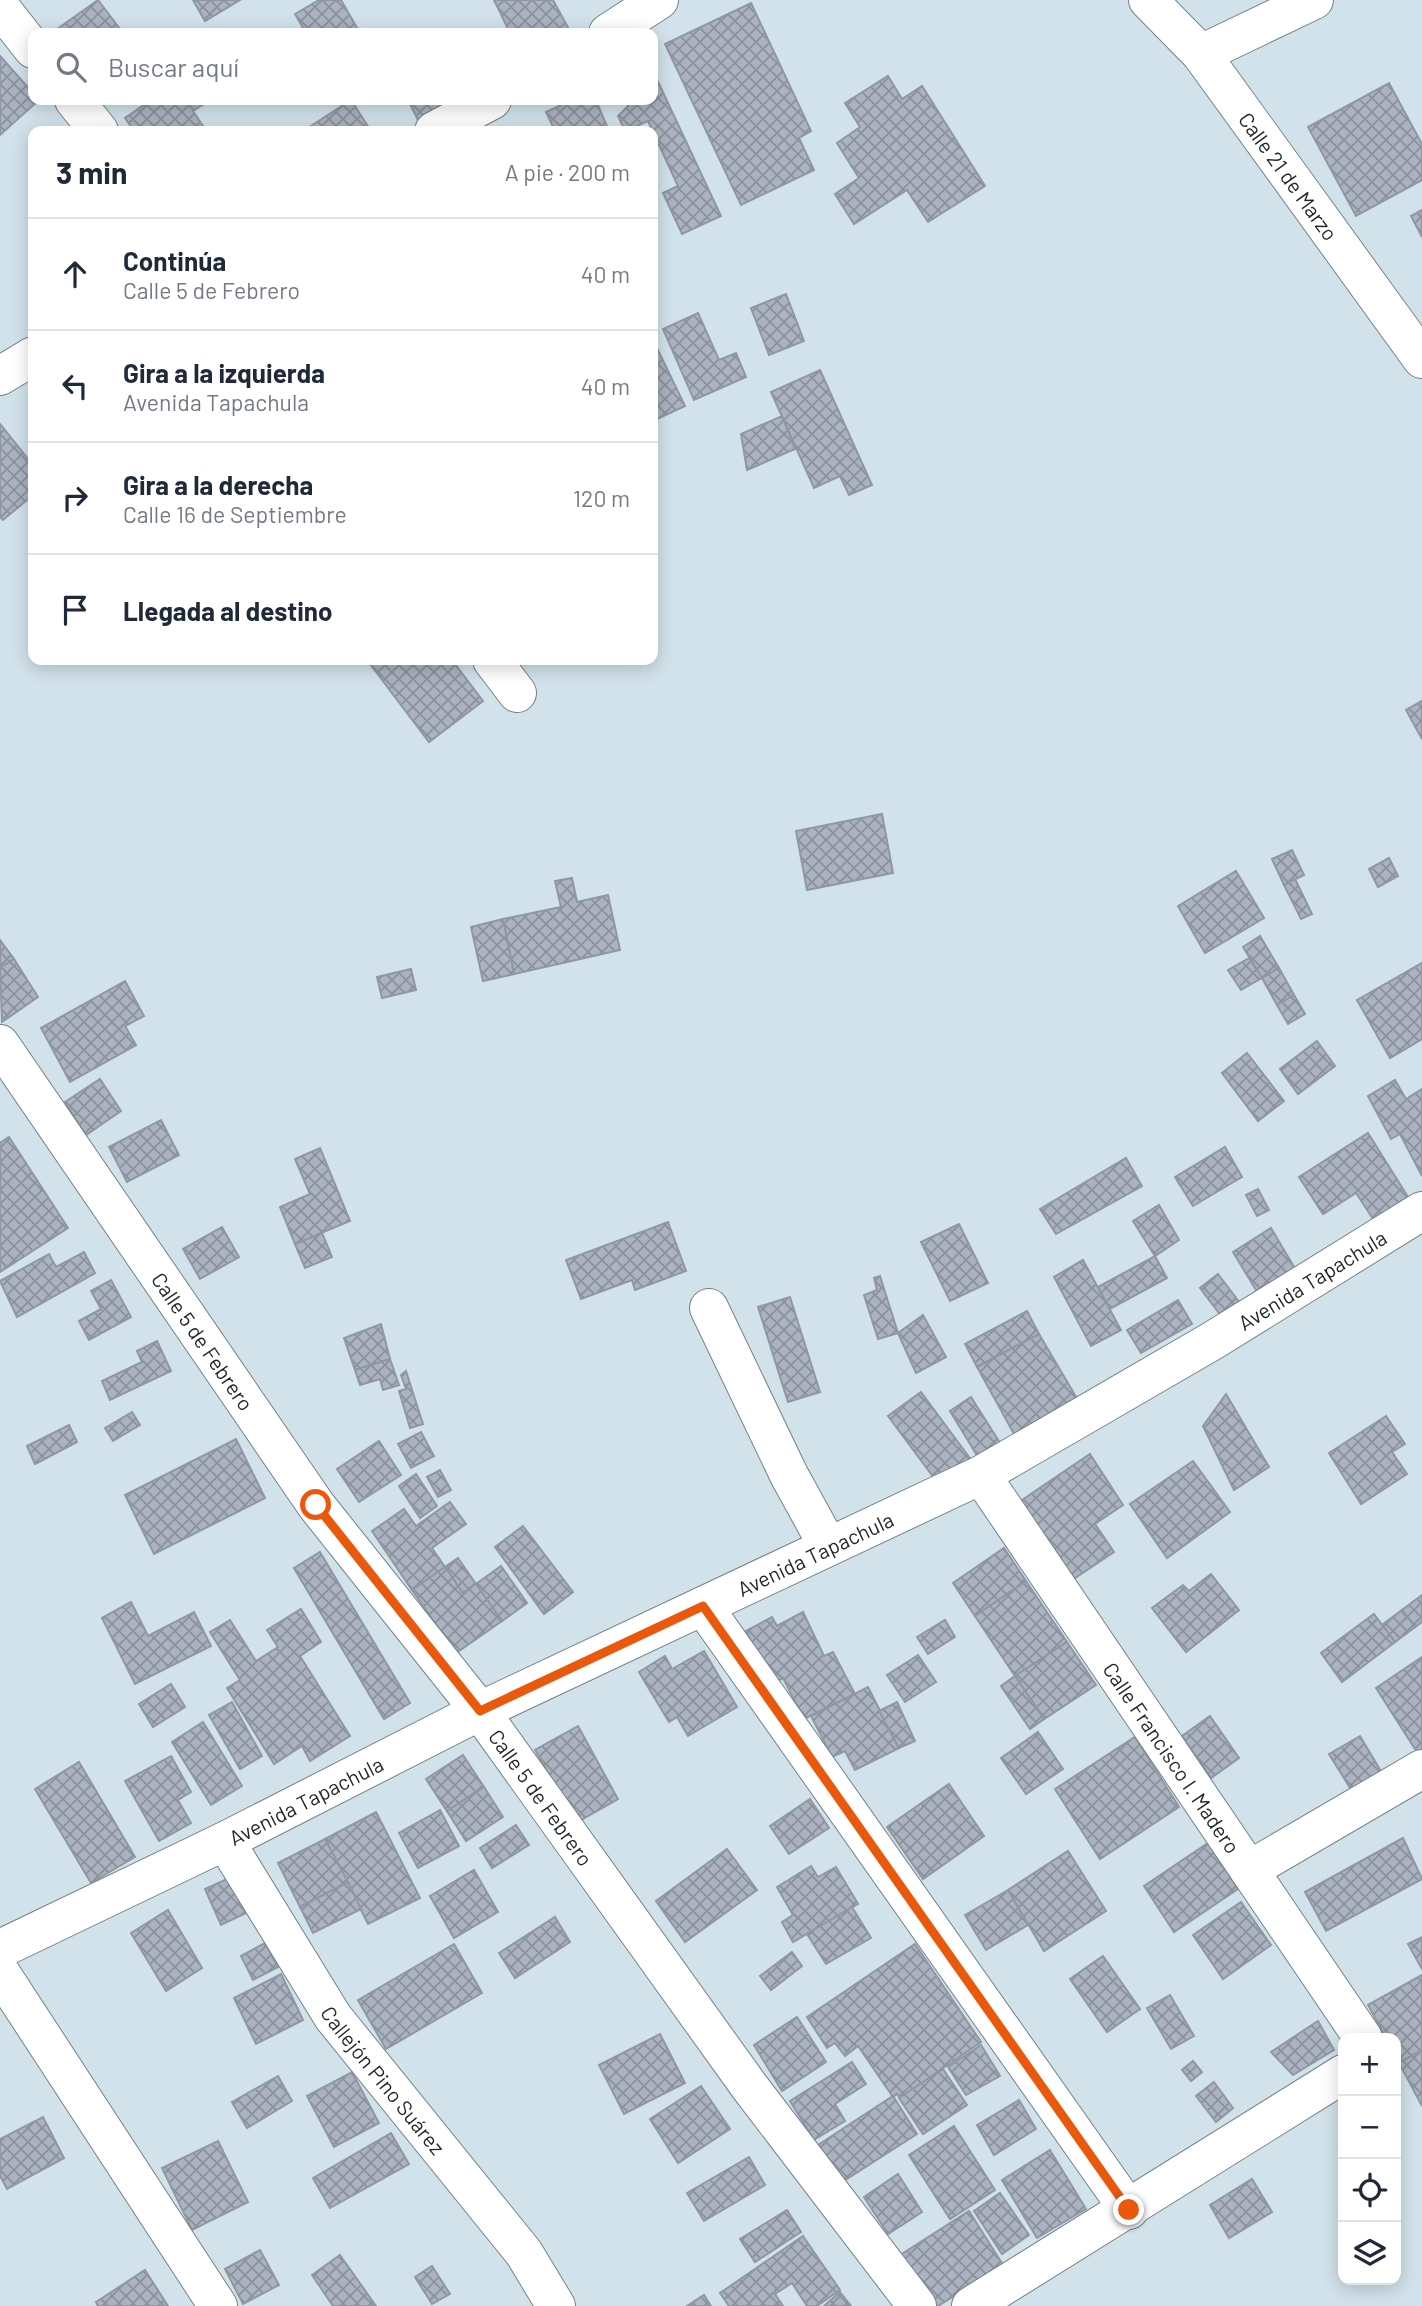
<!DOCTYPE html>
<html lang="es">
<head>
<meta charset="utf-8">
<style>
  body { margin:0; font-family:Barlow,sans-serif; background:#f6f6f7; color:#1f2937 }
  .controls { position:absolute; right:21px; bottom:21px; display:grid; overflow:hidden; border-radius:14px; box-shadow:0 4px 18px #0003 }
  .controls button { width:63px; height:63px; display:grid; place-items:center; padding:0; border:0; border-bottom:2px solid #e0e1e3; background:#fff; color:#1f2937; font:35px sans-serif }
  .stop { position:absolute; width:21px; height:21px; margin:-16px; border:5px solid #ea580c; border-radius:50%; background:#fff }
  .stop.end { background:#ea580c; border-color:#fff; box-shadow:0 2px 7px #0008 }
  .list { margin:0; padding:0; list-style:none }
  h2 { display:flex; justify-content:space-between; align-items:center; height:91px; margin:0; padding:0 28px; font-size:30px }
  h2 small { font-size:23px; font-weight:400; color:#747a83 }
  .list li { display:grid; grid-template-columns:46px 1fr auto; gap:21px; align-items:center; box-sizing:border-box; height:112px; padding:0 28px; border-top:2px solid #e0e1e3 }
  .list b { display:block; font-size:26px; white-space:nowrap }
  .list p { margin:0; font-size:23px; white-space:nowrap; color:#747a83 }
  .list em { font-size:23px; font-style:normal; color:#747a83 }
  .icon { flex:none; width:38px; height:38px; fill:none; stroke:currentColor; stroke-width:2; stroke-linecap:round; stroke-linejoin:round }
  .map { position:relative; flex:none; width:1422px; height:2306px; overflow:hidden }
  .search { position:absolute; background:#fff; box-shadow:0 4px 18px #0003; left:28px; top:28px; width:630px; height:77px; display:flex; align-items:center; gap:18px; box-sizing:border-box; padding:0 24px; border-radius:14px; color:#747a83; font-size:26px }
  .panel { position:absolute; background:#fff; box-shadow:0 4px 18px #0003; left:28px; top:126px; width:630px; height:539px; border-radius:14px }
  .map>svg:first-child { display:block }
  .building { fill:url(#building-cross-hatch); stroke:#8f97a4; stroke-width:2 }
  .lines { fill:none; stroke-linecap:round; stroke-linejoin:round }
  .minor-casing { stroke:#73828a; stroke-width:40 }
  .minor { stroke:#fff; stroke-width:38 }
  .route { stroke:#ea580c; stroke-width:9 }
  .labels { text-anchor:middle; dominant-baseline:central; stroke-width:5; stroke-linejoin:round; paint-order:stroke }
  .street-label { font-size:21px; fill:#1f2528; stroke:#fff }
</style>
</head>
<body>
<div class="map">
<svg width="1422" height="2306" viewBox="0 0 1422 2306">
  <defs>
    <pattern id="building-cross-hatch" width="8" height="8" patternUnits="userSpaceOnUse" patternTransform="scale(1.75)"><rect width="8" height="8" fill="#abb3c0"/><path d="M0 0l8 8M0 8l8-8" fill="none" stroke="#8b919c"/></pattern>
  </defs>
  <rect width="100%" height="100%" fill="#d2e2eb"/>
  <g class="building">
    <path d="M98 0 120 29 114 33H59L56 30Z"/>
    <path d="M193 0H240L205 21Z"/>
    <path d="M319 0H341L360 33H306L295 14Z"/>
    <path d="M494 0H553L571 33H510Z"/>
    <path d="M751 3 811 131 799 138 814 170 741 205 665 44Z"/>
    <path d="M0 56 33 93V100H39L0 135Z"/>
    <path d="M653 71 721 216 682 234 663 193 678 186 648 121 625 131 618 116 629 105 627 100H653Z"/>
    <path d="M888 76 902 99 922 86 985 186 928 222 907 190 854 224 835 194 859 178 837 143 860 127 845 103Z"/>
    <path d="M1389 83 1422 144V180L1356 216 1308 127Z"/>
    <path d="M151 100H210L193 111 205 129 134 131 125 118Z"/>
    <path d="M351 100 371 131H310L308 128Z"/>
    <path d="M408 100H464L421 126Z"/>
    <path d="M572 100H596L609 131H555L546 112Z"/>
    <path d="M1422 210V237L1411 216Z"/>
    <path d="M786 294 804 341 769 355 751 308Z"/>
    <path d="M698 313 719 360 736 353 746 377 694 400 663 329Z"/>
    <path d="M655 344 685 406 653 421V345Z"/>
    <path d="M820 370 872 485 849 495 840 476 814 488 771 392Z"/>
    <path d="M782 416 795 449 747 470 741 434Z"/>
    <path d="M0 424 33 465V495L3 520 0 517Z"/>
    <path d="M367 660H452L483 701 429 742Z"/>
    <path d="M1422 701V739L1406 710Z"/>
    <path d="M882 814 893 873 807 890 796 831Z"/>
    <path d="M1292 850 1304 875 1284 885 1272 859Z"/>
    <path d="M1389 858 1398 876 1378 887 1369 869Z"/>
    <path d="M1236 871 1264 918 1205 953 1178 906Z"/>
    <path d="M572 878 577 902 608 895 620 950 514 974 503 919 561 907 555 881Z"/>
    <path d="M1295 879 1312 914 1301 919 1284 885Z"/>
    <path d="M503 919 514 974 483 981 471 927Z"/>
    <path d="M1260 936 1279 968 1262 978 1243 947Z"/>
    <path d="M0 940 14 959 0 968Z"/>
    <path d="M1249 958 1262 978 1241 990 1228 970Z"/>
    <path d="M14 959 38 997 2 1022 0 968Z"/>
    <path d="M1422 963V1039L1390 1058 1357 1000Z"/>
    <path d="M1279 968 1294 995 1277 1005 1262 978Z"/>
    <path d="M411 969 416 990 382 998 377 977Z"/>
    <path d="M125 981 144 1016 125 1026 136 1045 70 1082 41 1028Z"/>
    <path d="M1294 995 1305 1014 1288 1024 1277 1005Z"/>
    <path d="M1317 1041 1335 1066 1298 1094 1280 1069Z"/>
    <path d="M1247 1053 1284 1101 1258 1121 1222 1073Z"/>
    <path d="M100 1079 121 1111 86 1135 65 1102Z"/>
    <path d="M1395 1080 1406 1099 1422 1089V1176L1400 1134 1391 1139 1368 1096Z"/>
    <path d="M161 1120 179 1155 127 1182 109 1147Z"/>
    <path d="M1368 1133 1408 1197 1373 1219 1356 1193 1323 1214 1299 1177Z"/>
    <path d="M9 1137 68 1228 0 1272V1143Z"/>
    <path d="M1225 1147 1242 1177 1193 1206 1175 1177Z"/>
    <path d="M320 1148 350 1221 295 1244 280 1207 310 1194 295 1159Z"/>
    <path d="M1126 1158 1142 1186 1056 1234 1040 1209Z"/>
    <path d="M1258 1189 1269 1210 1257 1216 1246 1195Z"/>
    <path d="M1159 1205 1179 1240 1155 1256 1133 1221Z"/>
    <path d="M668 1222 686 1271 635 1290 632 1280 581 1299 566 1260Z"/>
    <path d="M959 1224 988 1283 950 1301 921 1242Z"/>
    <path d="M222 1227 239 1257 200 1279 183 1249Z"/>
    <path d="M1271 1228 1300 1277 1262 1300 1233 1252Z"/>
    <path d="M322 1233 332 1257 305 1268 295 1244Z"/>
    <path d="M84 1252 95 1273 17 1317 0 1281 49 1254 56 1267Z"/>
    <path d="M1155 1256 1167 1278 1110 1309 1098 1287Z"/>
    <path d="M1083 1260 1121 1330 1091 1346 1054 1277Z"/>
    <path d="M1218 1274 1246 1311 1228 1325 1200 1288Z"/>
    <path d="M880 1276 898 1333 878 1339 864 1295 877 1290 874 1278Z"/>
    <path d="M111 1280 131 1317 89 1340 79 1321 101 1309 91 1291Z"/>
    <path d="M790 1297 820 1392 788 1402 758 1307Z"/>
    <path d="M1178 1300 1192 1324 1141 1353 1127 1330Z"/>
    <path d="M1027 1311 1039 1334 977 1367 965 1344Z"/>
    <path d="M923 1315 946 1357 916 1373 898 1333Z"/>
    <path d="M381 1324 390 1359 355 1370 344 1338Z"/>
    <path d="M1039 1334 1082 1407 1019 1443 977 1367Z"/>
    <path d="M157 1341 171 1371 110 1400 102 1381 142 1362 137 1351Z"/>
    <path d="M390 1359 399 1385 383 1390 380 1379 360 1385 355 1370Z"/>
    <path d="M406 1371 423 1424 410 1428 399 1391 406 1389 401 1375Z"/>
    <path d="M921 1392 972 1461 940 1486 888 1416Z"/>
    <path d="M1226 1394 1269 1467 1234 1490 1203 1426Z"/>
    <path d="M971 1397 1000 1443 978 1457 950 1411Z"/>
    <path d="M132 1412 140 1425 113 1441 105 1428Z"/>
    <path d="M1386 1416 1405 1444 1392 1452 1407 1474 1361 1504 1329 1453Z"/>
    <path d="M69 1425 77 1442 35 1464 27 1446Z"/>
    <path d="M421 1432 434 1456 411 1468 398 1444Z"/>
    <path d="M236 1439 265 1498 154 1554 125 1495Z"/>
    <path d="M379 1441 401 1475 359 1502 337 1469Z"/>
    <path d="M1090 1454 1123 1505 1095 1524 1114 1552 1072 1580 1019 1502Z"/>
    <path d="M1193 1461 1230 1512 1167 1558 1130 1504Z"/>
    <path d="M440 1470 451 1490 438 1497 427 1477Z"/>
    <path d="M416 1474 437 1506 420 1518 399 1486Z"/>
    <path d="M450 1502 466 1524 432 1548 445 1567 412 1590 372 1531 404 1509 416 1526Z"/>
    <path d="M523 1526 573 1592 544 1614 495 1547Z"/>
    <path d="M1004 1548 1026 1581 975 1616 953 1583Z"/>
    <path d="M320 1552 410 1703 384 1719 294 1568Z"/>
    <path d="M458 1558 476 1584 463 1593 445 1567Z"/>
    <path d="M501 1566 527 1603 502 1621 476 1584Z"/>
    <path d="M445 1567 463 1593 476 1584 502 1621 456 1653 412 1590Z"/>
    <path d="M1211 1574 1239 1610 1186 1652 1152 1608 1183 1585 1189 1591Z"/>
    <path d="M1026 1581 1067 1642 1015 1676 975 1616Z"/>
    <path d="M1422 1595V1622L1415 1627 1402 1610Z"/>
    <path d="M131 1602 148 1636 194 1612 211 1646 135 1684 102 1618Z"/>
    <path d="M301 1609 321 1642 300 1656 350 1736 310 1761 302 1746 274 1764 227 1688 240 1680 210 1632 230 1620 256 1661 278 1647 267 1630Z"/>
    <path d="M1402 1610 1415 1627 1395 1642 1382 1625Z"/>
    <path d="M803 1612 824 1656 833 1652 855 1694 804 1719 783 1678 772 1684 746 1631 772 1617 777 1626Z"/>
    <path d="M1374 1614 1395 1642 1342 1682 1321 1653Z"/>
    <path d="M945 1620 955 1637 928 1654 917 1637Z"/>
    <path d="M1067 1642 1096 1685 1044 1719 1015 1676Z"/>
    <path d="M704 1651 737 1707 688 1736 677 1717 669 1722 639 1672 665 1656 672 1669Z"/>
    <path d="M918 1655 936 1682 905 1702 887 1675Z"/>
    <path d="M1422 1657V1760L1376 1688Z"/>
    <path d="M1015 1676 1044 1719 1030 1729 1001 1686Z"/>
    <path d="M171 1684 185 1707 153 1727 139 1704Z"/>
    <path d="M868 1687 899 1748 855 1770 845 1751 832 1757 811 1716Z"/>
    <path d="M232 1702 262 1756 240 1769 209 1715Z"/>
    <path d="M897 1702 915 1741 899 1748 879 1711Z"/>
    <path d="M1210 1716 1239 1758 1211 1778 1182 1736Z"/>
    <path d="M203 1722 242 1786 211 1805 172 1742Z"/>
    <path d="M578 1726 618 1799 576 1823 535 1750Z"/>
    <path d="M1038 1732 1063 1769 1026 1794 1001 1758Z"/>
    <path d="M1360 1736 1385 1778 1355 1796 1329 1754Z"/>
    <path d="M1135 1737 1179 1807 1100 1859 1055 1789Z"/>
    <path d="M463 1755 484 1787 447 1811 426 1779Z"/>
    <path d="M171 1756 191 1792 178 1800 191 1823 159 1841 125 1781Z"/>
    <path d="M79 1762 135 1857 91 1883 35 1789Z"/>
    <path d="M949 1784 984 1836 923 1879 887 1827Z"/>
    <path d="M484 1787 503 1817 466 1841 447 1811Z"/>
    <path d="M810 1799 829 1828 789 1854 770 1826Z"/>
    <path d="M440 1810 459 1846 418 1868 399 1833Z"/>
    <path d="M376 1812 420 1898 368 1924 325 1839Z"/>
    <path d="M516 1825 529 1845 492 1868 480 1848Z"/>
    <path d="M1403 1838 1422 1879 1326 1931 1305 1892Z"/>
    <path d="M325 1839 348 1882 300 1907 278 1863Z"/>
    <path d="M1208 1843 1238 1889 1174 1932 1144 1886Z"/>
    <path d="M727 1849 757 1890 685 1942 656 1901Z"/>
    <path d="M1068 1851 1106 1911 1044 1951 1008 1890Z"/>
    <path d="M811 1866 818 1877 836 1867 858 1904 793 1942 782 1922 793 1915 777 1887Z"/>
    <path d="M474 1870 498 1912 454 1938 430 1896Z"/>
    <path d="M229 1878 246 1913 221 1925 205 1889Z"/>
    <path d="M348 1882 361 1909 313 1933 300 1907Z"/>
    <path d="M1008 1890 1028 1925 986 1950 965 1915Z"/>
    <path d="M1241 1902 1271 1945 1223 1979 1193 1935Z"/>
    <path d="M852 1907 871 1938 826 1964 807 1934Z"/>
    <path d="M168 1910 202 1968 166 1991 131 1933Z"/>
    <path d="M555 1917 570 1942 515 1978 499 1953Z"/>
    <path d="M1422 1937V1969L1408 1944Z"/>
    <path d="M265 1943 278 1967 253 1980 241 1956Z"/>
    <path d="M454 1944 482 1993 386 2049 358 2000Z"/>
    <path d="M915 1944 981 2042 900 2098 897 2094 893 2097 858 2046 845 2056 835 2043 827 2048 807 2017Z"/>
    <path d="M792 1952 802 1966 771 1990 760 1976Z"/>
    <path d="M1103 1956 1140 2009 1107 2032 1070 1979Z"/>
    <path d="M281 1974 303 2020 256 2044 234 1998Z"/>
    <path d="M1422 1975V2050L1399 2063 1396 2057V2038H1386L1368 2005Z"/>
    <path d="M1170 1995 1194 2036 1171 2049 1147 2008Z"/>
    <path d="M797 2017 826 2062 782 2091 754 2045Z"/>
    <path d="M1318 2021 1334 2050 1293 2075 1271 2052Z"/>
    <path d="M660 2034 685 2083 624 2114 599 2065Z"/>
    <path d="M981 2045 1000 2076 966 2095 948 2067Z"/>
    <path d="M1422 2050V2106L1399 2063Z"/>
    <path d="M1193 2061 1202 2072 1191 2081 1182 2070Z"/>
    <path d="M852 2062 866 2084 835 2104 845 2121 814 2140 790 2101Z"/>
    <path d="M943 2069 967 2105 923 2134 899 2098Z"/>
    <path d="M352 2072 379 2123 334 2147 307 2096Z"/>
    <path d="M278 2076 292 2101 247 2128 232 2102Z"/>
    <path d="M1214 2082 1233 2108 1216 2122 1196 2096Z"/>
    <path d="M701 2086 730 2129 678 2163 650 2119Z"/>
    <path d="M893 2096 917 2134 842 2182 818 2145Z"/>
    <path d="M1019 2100 1036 2129 994 2155 977 2125Z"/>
    <path d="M43 2117 64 2158 7 2189 0 2176V2139Z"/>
    <path d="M954 2126 995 2190 950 2219 909 2155Z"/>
    <path d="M391 2133 409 2164 330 2208 313 2178Z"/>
    <path d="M218 2141 248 2202 192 2230 162 2168Z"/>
    <path d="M1050 2150 1086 2209 1037 2238 1002 2180Z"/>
    <path d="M749 2157 765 2185 704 2221 687 2193Z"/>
    <path d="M898 2174 922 2212 888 2234 864 2197Z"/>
    <path d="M1252 2179 1272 2212 1229 2238 1210 2205Z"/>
    <path d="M1000 2193 1029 2235 1002 2254 974 2211Z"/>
    <path d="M787 2210 801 2232 755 2262 740 2239Z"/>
    <path d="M969 2211 1003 2265 938 2306H924L894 2259Z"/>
    <path d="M803 2236 840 2290 817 2306H807L792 2283 775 2294 783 2306H729L720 2293Z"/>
    <path d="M260 2250 279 2285 243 2304 225 2269Z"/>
    <path d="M340 2255 376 2306H333L312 2275Z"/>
    <path d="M432 2266 450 2294 432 2304 415 2277Z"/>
    <path d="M145 2270 168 2306H98L96 2302Z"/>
    <path d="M840 2292 851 2306H824Z"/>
    <path d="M704 2295 711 2306H687Z"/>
  </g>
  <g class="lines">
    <defs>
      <g id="minor">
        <path id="s1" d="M1148 0 1201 54 1422 359"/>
        <path d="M0 7 33 49"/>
        <path d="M608 33 659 0"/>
        <path d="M1201 54 1314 0"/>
        <path d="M74 100 99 131"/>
        <path d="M434 131 492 100"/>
        <path d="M0 376 33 356"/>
        <path d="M492 660 517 693"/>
        <path id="s2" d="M0 1044 316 1505 480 1711 749 2086 917 2306"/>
        <path d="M709 1308 789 1475 828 1546"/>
        <path id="s3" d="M981 1475 1363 2038"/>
        <path d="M703 1606 1129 2210"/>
        <path id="s4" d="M225 1841 333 2017 524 2253 556 2306"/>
        <path d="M1249 1870 1422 1769"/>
        <path id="s5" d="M0 1949 225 1841 480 1711 981 1475 1212 1341 1422 1211"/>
        <path d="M0 1972 218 2306"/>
        <path d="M971 2306 1343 2074"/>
      </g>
    </defs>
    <use href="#minor" class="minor-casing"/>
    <use href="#minor" class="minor"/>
  </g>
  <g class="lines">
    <path class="route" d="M316 1505 480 1711 703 1606 1129 2210"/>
  </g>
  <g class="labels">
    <g class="street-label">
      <text stroke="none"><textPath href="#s1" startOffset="226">Calle 21 de Marzo</textPath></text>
      <text stroke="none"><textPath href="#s5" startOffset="1474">Avenida Tapachula</textPath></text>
      <text stroke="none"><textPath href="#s2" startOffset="360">Calle 5 de Febrero</textPath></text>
      <text stroke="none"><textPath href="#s5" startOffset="906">Avenida Tapachula</textPath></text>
      <text stroke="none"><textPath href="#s3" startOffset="341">Calle Francisco I. Madero</textPath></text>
      <text stroke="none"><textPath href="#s2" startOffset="928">Calle 5 de Febrero</textPath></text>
      <text stroke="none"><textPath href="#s5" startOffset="340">Avenida Tapachula</textPath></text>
      <text stroke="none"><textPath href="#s4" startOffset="287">Callejón Pino Suárez</textPath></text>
    </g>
  </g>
</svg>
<div class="controls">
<button>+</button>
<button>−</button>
<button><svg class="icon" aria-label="locate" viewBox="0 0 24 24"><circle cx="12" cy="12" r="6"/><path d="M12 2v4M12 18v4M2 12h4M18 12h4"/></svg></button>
<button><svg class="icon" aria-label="layers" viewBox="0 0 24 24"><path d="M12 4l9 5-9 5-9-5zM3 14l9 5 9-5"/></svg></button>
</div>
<div class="stop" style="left:316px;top:1505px"></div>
<div class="stop end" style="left:1129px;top:2210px"></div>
<div class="search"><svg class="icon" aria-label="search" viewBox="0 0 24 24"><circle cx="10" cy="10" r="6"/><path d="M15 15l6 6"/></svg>Buscar aquí</div>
<section class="panel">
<h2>3 min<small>A pie · 200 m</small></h2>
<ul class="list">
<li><svg class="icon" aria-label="ahead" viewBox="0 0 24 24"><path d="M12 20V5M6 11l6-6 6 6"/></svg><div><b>Continúa</b><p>Calle 5 de Febrero</p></div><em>40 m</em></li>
<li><svg class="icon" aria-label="left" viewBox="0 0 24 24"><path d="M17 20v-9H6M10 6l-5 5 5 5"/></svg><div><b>Gira a la izquierda</b><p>Avenida Tapachula</p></div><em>40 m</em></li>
<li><svg class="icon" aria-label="right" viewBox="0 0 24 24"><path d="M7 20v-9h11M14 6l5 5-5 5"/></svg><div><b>Gira a la derecha</b><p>Calle 16 de Septiembre</p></div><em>120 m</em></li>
<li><svg class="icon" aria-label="arrive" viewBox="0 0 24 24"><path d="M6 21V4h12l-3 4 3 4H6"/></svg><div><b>Llegada al destino</b></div></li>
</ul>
</section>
</div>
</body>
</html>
